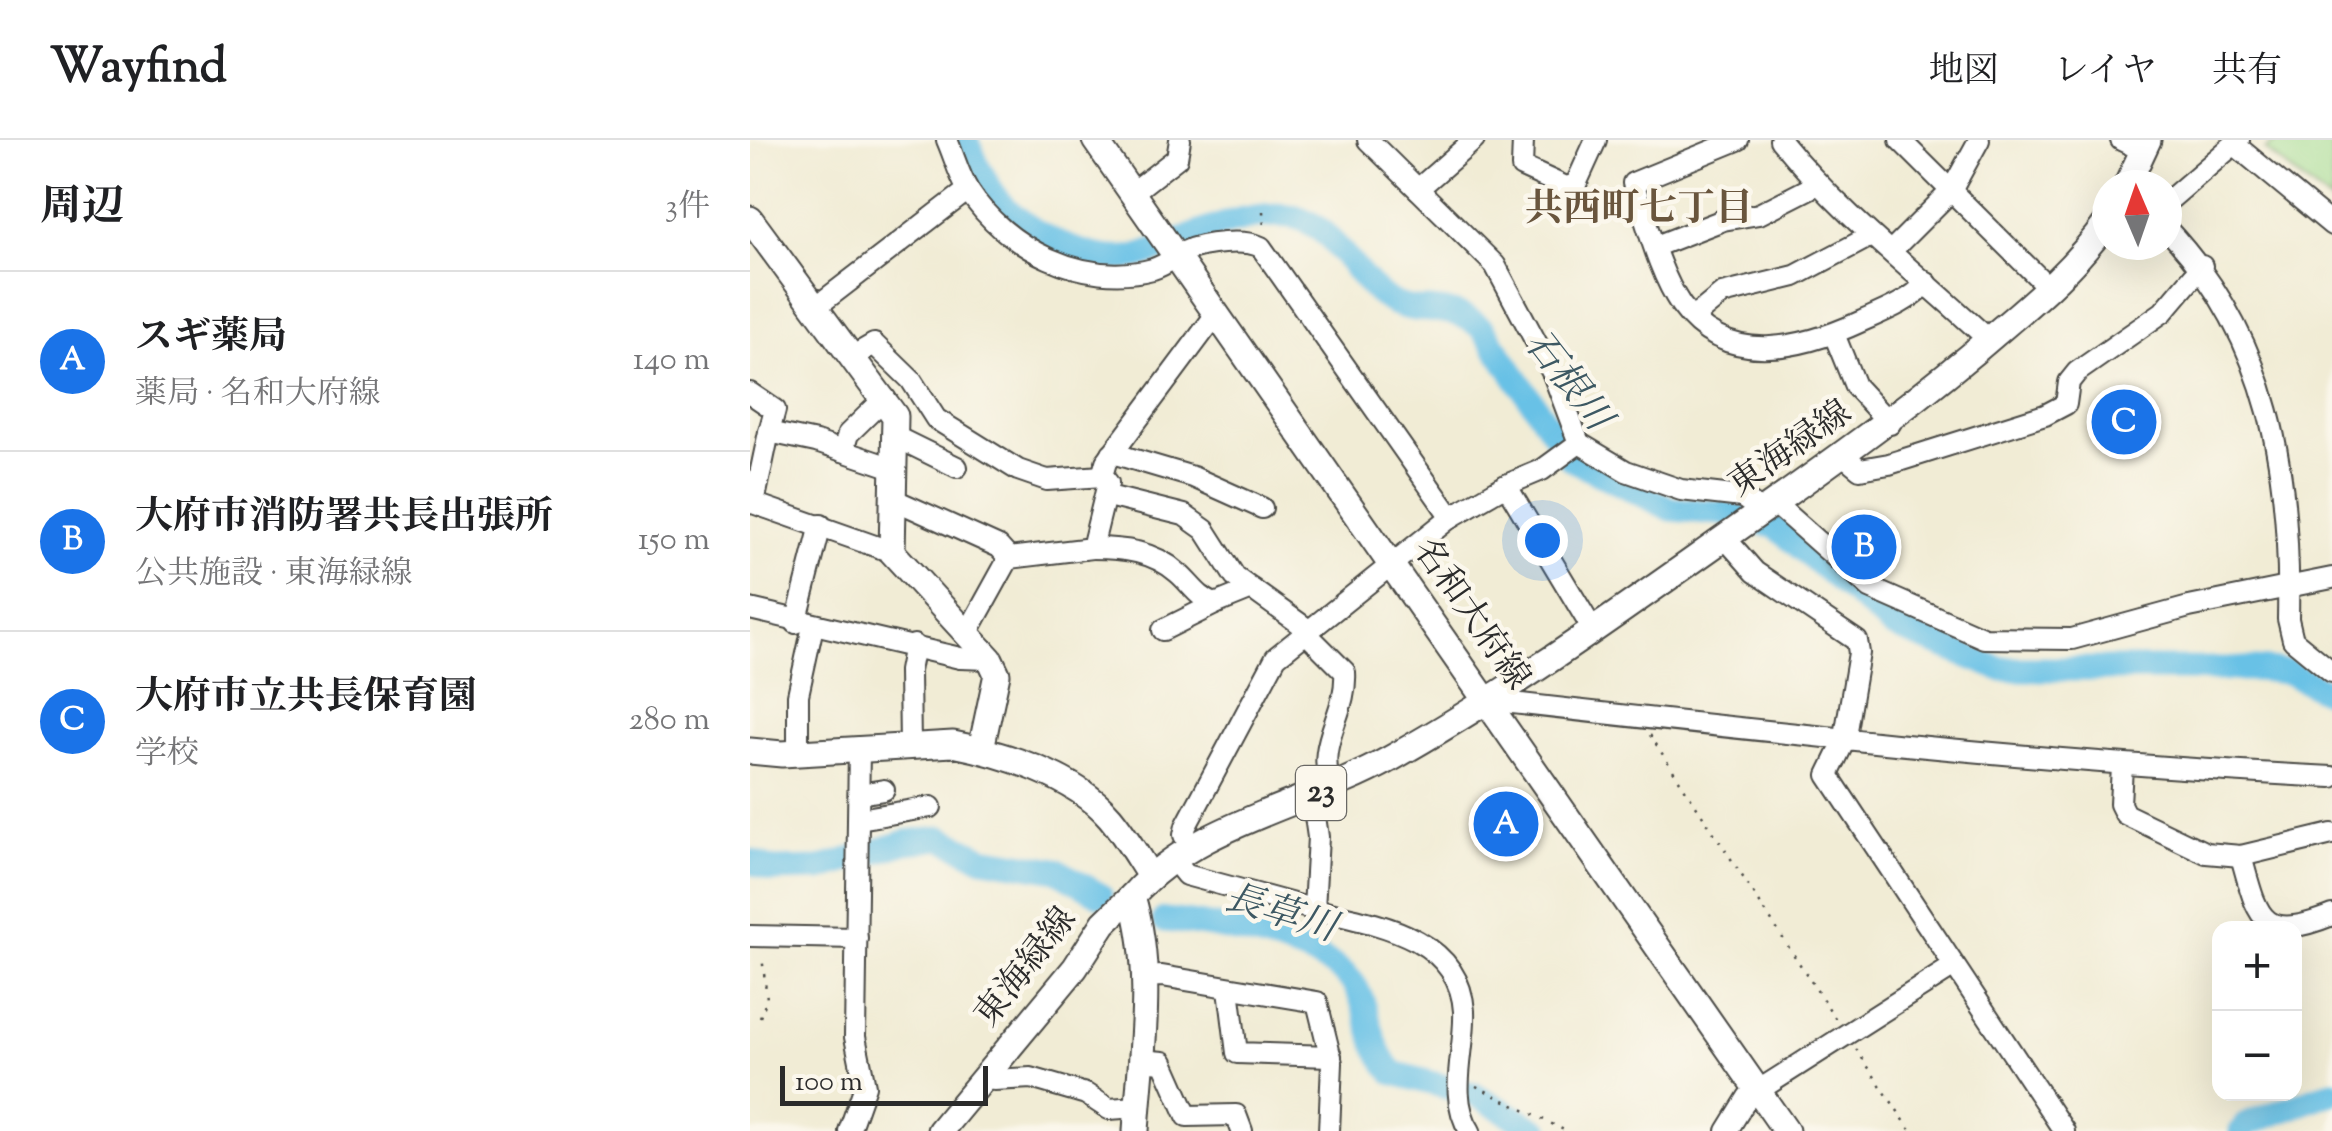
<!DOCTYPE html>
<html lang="ja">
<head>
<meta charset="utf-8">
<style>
  body { margin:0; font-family:"Sorts Mill Goudy","Noto Serif JP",serif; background:#f2f2f2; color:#202124 }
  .controls { position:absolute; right:30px; bottom:30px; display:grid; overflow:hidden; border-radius:20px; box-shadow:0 10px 40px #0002 }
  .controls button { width:90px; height:90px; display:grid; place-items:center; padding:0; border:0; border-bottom:2px solid #e0e0e0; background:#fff; color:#202124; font:50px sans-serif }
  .compass { position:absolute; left:1342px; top:30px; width:90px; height:90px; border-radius:50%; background:#fff; box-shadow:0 10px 40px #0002; rotate:358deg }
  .scale { position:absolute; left:30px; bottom:25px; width:208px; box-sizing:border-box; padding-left:10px; border:5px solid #2b2b2b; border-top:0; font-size:28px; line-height:35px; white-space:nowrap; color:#2b2b2b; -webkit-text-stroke:8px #fbf7ec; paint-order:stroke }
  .you { position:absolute; left:792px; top:400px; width:35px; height:35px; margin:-25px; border:8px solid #fff; border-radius:50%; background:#1a73e8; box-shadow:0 0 0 15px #1a73e833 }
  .badge { display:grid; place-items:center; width:65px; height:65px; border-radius:50%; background:#1a73e8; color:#fff; font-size:32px; font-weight:700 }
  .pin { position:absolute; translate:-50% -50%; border:5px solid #fff; box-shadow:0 2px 10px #0006 }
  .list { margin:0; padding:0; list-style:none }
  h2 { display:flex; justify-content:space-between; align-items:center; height:130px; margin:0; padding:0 40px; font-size:42px }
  h2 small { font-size:32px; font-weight:400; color:#757577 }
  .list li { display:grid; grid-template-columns:65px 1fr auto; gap:30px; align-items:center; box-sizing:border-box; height:180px; padding:0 40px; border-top:2px solid #e0e0e0 }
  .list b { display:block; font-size:38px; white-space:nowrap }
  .list p { margin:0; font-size:32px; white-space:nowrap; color:#757577 }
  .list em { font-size:32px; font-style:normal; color:#757577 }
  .map { position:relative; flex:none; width:1582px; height:991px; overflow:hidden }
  header { display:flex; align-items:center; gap:60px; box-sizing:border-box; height:140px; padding:0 50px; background:#fff; border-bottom:2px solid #e0e0e0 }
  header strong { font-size:48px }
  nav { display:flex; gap:55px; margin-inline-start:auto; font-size:35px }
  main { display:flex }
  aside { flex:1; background:#fff }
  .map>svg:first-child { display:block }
  .green { fill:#a0da8d; stroke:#66825c; stroke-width:2.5 }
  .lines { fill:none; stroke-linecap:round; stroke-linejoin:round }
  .river { stroke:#68c1e6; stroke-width:25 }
  .minor-casing { stroke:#494844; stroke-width:24 }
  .major-casing { stroke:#494844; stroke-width:29 }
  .path { stroke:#494844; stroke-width:2.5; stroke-dasharray:2.5 8; stroke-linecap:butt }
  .minor { stroke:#fff; stroke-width:20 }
  .major { stroke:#fff; stroke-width:25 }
  .labels { text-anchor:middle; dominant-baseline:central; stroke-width:9; stroke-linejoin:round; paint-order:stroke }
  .shield { fill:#fbf7ec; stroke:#696865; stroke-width:2.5 }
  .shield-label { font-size:32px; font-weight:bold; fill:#2b2b2b }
  .street-label { font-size:35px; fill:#2b2b2b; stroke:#fbf7ec }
  .neighbourhood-label { font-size:38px; font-weight:bold; fill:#69553d; stroke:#fbf7ec }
  .water-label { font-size:38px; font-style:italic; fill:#3d5863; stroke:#fbf7ec }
</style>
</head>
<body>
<header>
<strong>Wayfind</strong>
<nav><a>地図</a><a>レイヤ</a><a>共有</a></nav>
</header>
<main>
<aside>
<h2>周辺<small>3件</small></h2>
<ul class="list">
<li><span class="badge">A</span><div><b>スギ薬局</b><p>薬局 · 名和大府線</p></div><em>140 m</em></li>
<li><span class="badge">B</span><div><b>大府市消防署共長出張所</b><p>公共施設 · 東海緑線</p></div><em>150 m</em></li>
<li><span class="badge">C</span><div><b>大府市立共長保育園</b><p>学校</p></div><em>280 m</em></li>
</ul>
</aside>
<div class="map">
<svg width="1582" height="991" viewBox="0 0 1582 991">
  <rect width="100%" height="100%" fill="#fbf7ec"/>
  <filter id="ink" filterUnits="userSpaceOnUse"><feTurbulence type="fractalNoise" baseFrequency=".01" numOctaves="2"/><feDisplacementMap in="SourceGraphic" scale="20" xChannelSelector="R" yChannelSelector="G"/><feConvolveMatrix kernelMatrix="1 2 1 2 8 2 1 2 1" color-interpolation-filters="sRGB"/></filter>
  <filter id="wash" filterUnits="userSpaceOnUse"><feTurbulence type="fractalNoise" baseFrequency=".0048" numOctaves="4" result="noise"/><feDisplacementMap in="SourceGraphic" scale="40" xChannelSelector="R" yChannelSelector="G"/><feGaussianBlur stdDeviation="2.25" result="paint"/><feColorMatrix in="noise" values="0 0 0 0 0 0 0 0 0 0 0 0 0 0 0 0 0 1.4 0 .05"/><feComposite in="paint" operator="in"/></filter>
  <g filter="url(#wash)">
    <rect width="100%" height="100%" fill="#f1ecd5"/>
    <path class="green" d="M1527 0H1582V64L1515 10Z"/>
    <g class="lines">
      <g class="river">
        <path d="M216 0C225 20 235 43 249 60 277 95 348 129 393 115 438 100 489 70 539 76 581 80 603 138 636 159 669 180 699 158 734 190L821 319 921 369 972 373 1026 387 1142 486 1250 529H1507L1537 532 1582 554"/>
        <path d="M0 721 23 730 70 729 156 702 192 698 233 718 307 730 350 755"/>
        <path d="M414 780C459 783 585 806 607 849 622 878 620 908 644 933L726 955 789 991"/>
        <path d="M1491 991 1496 984 1582 952"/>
      </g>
    </g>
  </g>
  <g filter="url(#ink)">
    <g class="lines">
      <defs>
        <g id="minor">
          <path d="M197 0C204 16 209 35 218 50 256 109 333 147 403 129 416 125 425 117 436 111 453 103 495 99 511 107L701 377"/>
          <path d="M618 0 745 125 803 234 829 303 876 331 931 350 992 357 1012 371"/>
          <path d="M773 0 772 27 816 47 826 44 846 0"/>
          <path d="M988 0 883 43C897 82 908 131 931 165 977 229 1054 208 1112 181 1137 170 1158 162 1177 143"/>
          <path d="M1030 0C1092 76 1167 133 1239 200"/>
          <path d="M1150 0 1299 148"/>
          <path d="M1371 0 1394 11"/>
          <path d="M1484 4 1582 85"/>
          <path d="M668 49 724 0"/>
          <path d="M382 53 427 18 430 0"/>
          <path d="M1417 62 1489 0"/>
          <path d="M1417 89C1521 200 1541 332 1538 479L1543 500 1582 532"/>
          <path d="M906 106 973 80 1009 74 1066 45"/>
          <path d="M1142 110 1201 51 1229 0"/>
          <path d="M67 166 218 50"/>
          <path d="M944 177 972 154 1045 136 1119 97"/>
          <path d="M1084 194 1105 246 1140 284"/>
          <path d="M105 215 124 204 161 240 186 279 268 330 297 340 352 336"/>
          <path d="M0 253 25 270 19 292"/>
          <path d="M148 298 207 327"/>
          <path d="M93 311 98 294 135 258"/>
          <path d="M362 313 443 337 512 368"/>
          <path d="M1093 315 1110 329 1139 324 1295 275 1316 264 1319 242 1327 232 1413 172 1452 126"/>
          <path d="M756 345 792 330 829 303"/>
          <path d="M358 356 434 375 455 390 485 437 560 491"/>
          <path d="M145 360 249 407 259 418"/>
          <path d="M0 362 142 412"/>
          <path d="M4 363 19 292 66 302 146 329"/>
          <path d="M1024 363 1120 448 1234 498 1322 499 1439 467 1582 438"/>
          <path d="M976 399 1005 432 1107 501 1109 513 1094 602 1078 635 1314 991"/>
          <path d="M342 408C373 408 404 411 428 433 442 445 447 457 465 464L502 449"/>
          <path d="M0 469 210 518 240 519"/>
          <path d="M46 483 71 385"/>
          <path d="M413 490 465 464"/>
          <path d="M217 494 259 418 342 408 358 343 352 336 356 322 467 173"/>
          <path d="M557 494 595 532C598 574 563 605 582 647"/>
          <path d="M736 560C1018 592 1299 623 1582 637"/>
          <path d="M160 607 159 531 164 505"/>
          <path d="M48 612V555L63 486"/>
          <path d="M1372 626 1370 664 1375 674 1456 713 1491 716 1582 694"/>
          <path d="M109 654 134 650"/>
          <path d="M562 656 568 697 564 769"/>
          <path d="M109 679 181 667"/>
          <path d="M441 709 434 695 436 686 526 517 701 377 756 345 843 490"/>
          <path d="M1491 716C1508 777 1510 804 1582 775"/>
          <path d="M424 720 436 735C478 746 520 758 562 769 621 783 709 794 714 871 716 910 697 956 720 991"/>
          <path d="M0 796 107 798"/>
          <path d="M396 837 412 836 567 862 582 923 579 991"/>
          <path d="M479 849 487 913 581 916"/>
          <path d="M390 920 413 922 437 976 486 975 492 991"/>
          <path d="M237 935 244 940 281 938 336 954 359 969 387 967"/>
          <path d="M99 991 115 946 105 897 109 608"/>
          <path d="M977 991 998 957 1204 826"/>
        </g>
        <g id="major">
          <path d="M345 0 1036 991"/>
          <path d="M1377 45 1398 0"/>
          <path d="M0 79 145 276 142 412 240 519 247 534 231 609"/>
          <path d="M0 611 32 614 203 604C254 614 325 636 360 677 375 695 387 716 400 736"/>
          <path d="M190 991 325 828 354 783 382 756"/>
          <path d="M386 991C391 913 405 832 382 756 446 683 558 665 640 619 772 545 894 454 1017 368 1100 309 1174 256 1251 189 1290 156 1327 124 1357 82"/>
        </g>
      </defs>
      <use href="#minor" class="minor-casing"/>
      <use href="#major" class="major-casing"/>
      <g class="path">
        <path d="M513 71 514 89"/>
        <path d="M900 595 1087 881"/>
        <path d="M10 877 17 859 12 816"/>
        <path d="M1106 909 1161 991"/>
        <path d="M726 946 816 991"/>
      </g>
      <use href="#minor" class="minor"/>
      <use href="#major" class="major"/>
    </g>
  </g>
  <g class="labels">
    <rect class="shield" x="546" y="626" width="50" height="54" rx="8"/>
    <g class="shield-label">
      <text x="571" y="653">23</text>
    </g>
    <g class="street-label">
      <text transform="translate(1041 310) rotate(-35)">東海緑線</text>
      <text transform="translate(720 475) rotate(55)">名和大府線</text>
      <text transform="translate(277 828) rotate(-52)">東海緑線</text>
    </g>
    <g class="neighbourhood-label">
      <text x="889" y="71">共西町七丁目</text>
    </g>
    <g class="water-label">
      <text transform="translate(816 242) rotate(52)">石根川</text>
      <text transform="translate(530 775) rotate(17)">長草川</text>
    </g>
  </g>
</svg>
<div class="controls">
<button>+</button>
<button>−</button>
</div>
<svg class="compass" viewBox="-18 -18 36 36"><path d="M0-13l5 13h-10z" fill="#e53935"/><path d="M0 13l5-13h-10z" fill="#757577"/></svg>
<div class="scale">100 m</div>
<div class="you"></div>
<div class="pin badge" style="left:756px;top:684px">A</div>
<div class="pin badge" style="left:1114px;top:407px">B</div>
<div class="pin badge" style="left:1374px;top:282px">C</div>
</div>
</main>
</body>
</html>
